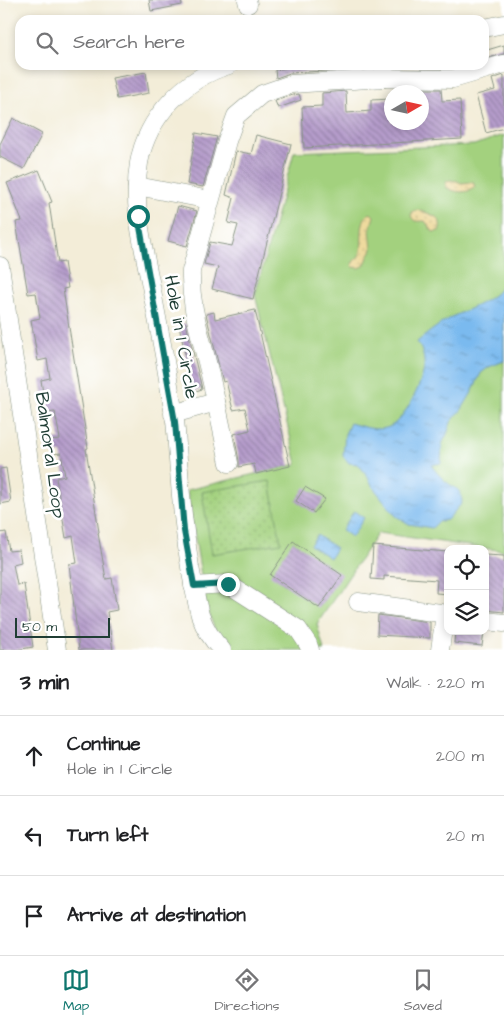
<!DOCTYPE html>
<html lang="en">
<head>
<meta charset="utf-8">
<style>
  body { margin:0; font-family:"Architects Daughter",sans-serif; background:#f2f2f2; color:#202124 }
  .controls { position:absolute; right:15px; bottom:15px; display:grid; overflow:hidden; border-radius:10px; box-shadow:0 2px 8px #0003 }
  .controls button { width:45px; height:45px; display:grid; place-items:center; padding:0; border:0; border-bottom:1px solid #e0e0e0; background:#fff; color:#202124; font:25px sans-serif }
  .compass { position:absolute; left:384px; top:85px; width:45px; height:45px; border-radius:50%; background:#fff; box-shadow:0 2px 8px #0003; rotate:81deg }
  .scale { position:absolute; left:15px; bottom:12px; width:95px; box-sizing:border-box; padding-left:5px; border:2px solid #1f3d34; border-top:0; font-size:14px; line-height:18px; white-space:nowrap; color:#1f3d34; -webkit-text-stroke:4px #fff; paint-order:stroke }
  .stop { position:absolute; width:15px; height:15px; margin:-11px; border:4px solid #0f766e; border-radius:50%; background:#fff }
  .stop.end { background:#0f766e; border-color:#fff; box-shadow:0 1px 5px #0008 }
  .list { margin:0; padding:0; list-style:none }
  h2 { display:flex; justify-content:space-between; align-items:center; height:65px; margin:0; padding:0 20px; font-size:21px }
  h2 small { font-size:16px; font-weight:400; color:#757577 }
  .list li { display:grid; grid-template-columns:32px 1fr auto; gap:15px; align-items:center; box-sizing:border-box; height:80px; padding:0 20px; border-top:1px solid #e0e0e0 }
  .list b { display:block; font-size:19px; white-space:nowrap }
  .list p { margin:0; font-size:16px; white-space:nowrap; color:#757577 }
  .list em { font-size:16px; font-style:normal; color:#757577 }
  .icon { flex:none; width:28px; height:28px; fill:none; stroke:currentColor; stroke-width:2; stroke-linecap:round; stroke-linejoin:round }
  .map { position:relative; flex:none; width:504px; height:650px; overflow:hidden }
  .search { position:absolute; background:#fff; box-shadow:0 2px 8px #0003; left:15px; right:15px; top:15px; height:55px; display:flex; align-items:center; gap:12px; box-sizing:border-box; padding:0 18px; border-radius:15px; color:#757577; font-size:19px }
  .sheet { height:305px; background:#fff }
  nav { display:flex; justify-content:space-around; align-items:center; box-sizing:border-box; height:70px; border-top:1px solid #e0e0e0; background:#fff; font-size:14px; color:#757577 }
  nav a { display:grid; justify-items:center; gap:2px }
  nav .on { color:#0f766e }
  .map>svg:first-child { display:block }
  .grass { fill:#a3d17e; stroke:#618759 }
  .sand { fill:url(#sand-dots); stroke:#868c69 }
  .park { fill:url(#park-dots); stroke:#618759 }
  .water { fill:url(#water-ripples); stroke:#4c7c92 }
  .building { fill:url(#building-back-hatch) }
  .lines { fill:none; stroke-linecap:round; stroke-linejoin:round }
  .minor-casing { stroke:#899586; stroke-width:19 }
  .minor { stroke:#fff; stroke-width:18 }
  .route { stroke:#0f766e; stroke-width:6 }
  .labels { text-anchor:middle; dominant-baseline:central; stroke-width:5; stroke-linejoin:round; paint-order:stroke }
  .street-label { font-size:19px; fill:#1f3d34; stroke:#fff }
</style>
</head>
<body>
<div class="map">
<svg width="504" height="650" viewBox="0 0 504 650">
  <defs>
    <pattern id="sand-dots" width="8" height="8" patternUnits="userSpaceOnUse" patternTransform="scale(1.25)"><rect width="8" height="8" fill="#eeda9e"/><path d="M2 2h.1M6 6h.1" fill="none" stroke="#ccbc89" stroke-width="1.8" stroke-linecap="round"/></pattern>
    <pattern id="park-dots" width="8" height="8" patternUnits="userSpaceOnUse" patternTransform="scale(1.25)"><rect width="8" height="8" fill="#a3d17e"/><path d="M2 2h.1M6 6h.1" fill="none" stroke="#8cb46e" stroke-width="1.8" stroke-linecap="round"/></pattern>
    <pattern id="water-ripples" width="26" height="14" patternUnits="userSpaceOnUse" patternTransform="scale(1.25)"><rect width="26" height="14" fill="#7abaef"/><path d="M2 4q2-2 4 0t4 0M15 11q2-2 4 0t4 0" fill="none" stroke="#6398c2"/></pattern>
    <pattern id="building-back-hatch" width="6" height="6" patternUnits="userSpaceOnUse" patternTransform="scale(1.25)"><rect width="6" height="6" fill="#b59ccb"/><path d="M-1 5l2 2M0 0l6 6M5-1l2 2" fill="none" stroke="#9380a6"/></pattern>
  </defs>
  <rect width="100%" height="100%" fill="#fff"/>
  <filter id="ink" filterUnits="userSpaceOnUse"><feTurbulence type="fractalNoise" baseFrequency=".02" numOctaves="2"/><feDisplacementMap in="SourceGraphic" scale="10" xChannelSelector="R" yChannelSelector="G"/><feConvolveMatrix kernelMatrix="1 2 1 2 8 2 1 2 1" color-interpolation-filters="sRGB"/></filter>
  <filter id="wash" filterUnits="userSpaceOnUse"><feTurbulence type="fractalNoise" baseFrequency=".0096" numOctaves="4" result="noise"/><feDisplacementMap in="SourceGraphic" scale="20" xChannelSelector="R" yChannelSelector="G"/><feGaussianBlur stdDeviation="1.12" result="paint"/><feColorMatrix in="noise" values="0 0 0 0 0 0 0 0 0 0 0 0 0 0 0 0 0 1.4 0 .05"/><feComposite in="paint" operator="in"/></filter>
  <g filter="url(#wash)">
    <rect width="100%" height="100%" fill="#f3edd8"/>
    <path class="grass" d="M504 135V551L378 533 317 624 324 650H234L232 649 216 633 206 605 187 490 297 464 255 295 294 152 474 145Z"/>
    <g class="sand">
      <path d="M450 180 457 181 461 183 473 182 475 187C468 194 454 193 446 187V182Z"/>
      <path d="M418 210C429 214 445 216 439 231L433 232 425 221C418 221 413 223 411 215L413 211Z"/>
      <path d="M369 213 372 214 374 216 370 230 372 249 364 266 359 268 353 267 352 264C354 259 358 259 360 254 364 242 358 222 369 213Z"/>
    </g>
    <path class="park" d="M270 481 281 543 212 554 202 492Z"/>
    <g class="water">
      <path d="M504 284V361L489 367 481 373 471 394 462 409 451 422 447 434 442 444 441 463 431 465C435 471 440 476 445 481 456 490 461 487 462 503L447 520 438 522 432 528 409 524 396 516 373 487 367 475 358 464 349 463 343 456 345 434 350 423C361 426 377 432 389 427 404 421 422 384 424 368 425 359 422 348 417 342 429 332 442 322 456 315 473 307 493 300 504 284Z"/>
      <path d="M354 511 364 518 352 537 342 530Z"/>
      <path d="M317 535 336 548 330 558 310 545Z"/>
    </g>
    <g id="blocks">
      <g class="building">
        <path d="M149 0H181L182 5 151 11Z"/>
        <path d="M504 45V54L484 59V51Z"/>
        <path d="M312 65H372L373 68 290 73 276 78 275 70 296 66Z"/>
        <path d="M146 72 149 93 117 99 112 78Z"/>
        <path d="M504 75V128L486 133 476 95 495 90 492 79Z"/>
        <path d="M395 89H441L442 101 460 100 462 139 304 148 302 107 322 106V93L346 91 347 113 371 111V100L392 99V122H422V92H395Z"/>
        <path d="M299 94 301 100 278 108 275 101 293 95Z"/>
        <path d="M13 118 42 134 24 169 0 157V144Z"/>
        <path d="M196 133 217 137 203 187 187 184Z"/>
        <path d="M256 135 291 144 253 299 212 289 218 267 204 264 210 242 232 246 238 225 228 223 234 198 226 195 236 151 251 154Z"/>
        <path d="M39 170 52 202 49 203 58 263 64 262 68 288 63 289 88 448 86 449 99 532 98 533 106 579 112 578 117 610 107 612 113 650H79L69 564 77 563 73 536 66 538 56 478 65 476 61 453 52 454 50 440 60 439 55 412 46 413 41 380 50 378 47 359 38 361 31 320 40 318 36 293 28 294 16 222 22 221 7 183Z"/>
        <path d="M178 206 197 211 187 246 168 241Z"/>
        <path d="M255 310 290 466 256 474 254 464 239 467V461L234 434 250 430 245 408 233 410 226 381 223 382 206 314 214 312 215 319Z"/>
        <path d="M186 323 202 389 193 392 179 325Z"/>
        <path d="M6 468 11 502 0 504V469Z"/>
        <path d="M305 487 325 499 314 513 296 501Z"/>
        <path d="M6 532 9 551 19 550 21 562 13 564 17 585 24 584 33 647 16 650H0V533Z"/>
        <path d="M293 541 342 575 319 608 270 575Z"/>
        <path d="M373 546 448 552V594L436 593 437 580 384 576V580L371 579Z"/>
        <path d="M485 555 504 556V612L485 610Z"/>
        <path d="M378 615 430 622V638L377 635Z"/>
        <path d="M455 631 484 632 482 646 454 643Z"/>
      </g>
    </g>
  </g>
  <g filter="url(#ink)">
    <use href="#blocks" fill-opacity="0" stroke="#899586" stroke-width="1"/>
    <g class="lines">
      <defs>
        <g id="minor">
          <path d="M247 0 248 4"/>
          <path d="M484 28 504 24"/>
          <path d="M384 78 453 79 504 64"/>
          <path d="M137 186 210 200"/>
          <path d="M0 266 57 650"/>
          <path d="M173 414 216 402"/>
          <path d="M229 463C222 429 215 395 207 362 199 330 190 305 191 271L227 141 236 116 262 94 291 84 384 78 383 65"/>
          <path d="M193 586 228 584 298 629 308 644 310 650"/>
          <path d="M358 602 448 614"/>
          <path d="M485 621 504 623"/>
          <path d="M222 650C212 640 205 629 200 615 196 600 193 583 190 567 185 535 181 502 179 470 177 453 177 437 175 421 168 376 160 331 151 286 143 245 132 205 139 163 147 117 185 78 229 65"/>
          <path d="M440 650 445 614"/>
        </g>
      </defs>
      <use href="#minor" class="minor-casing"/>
      <use href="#minor" class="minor"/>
    </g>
  </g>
  <g class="lines" filter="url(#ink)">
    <path class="route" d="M138 216 156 315 175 422 184 531 194 586 228 584"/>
  </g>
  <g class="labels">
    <g class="street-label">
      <text transform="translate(181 337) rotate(80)">Hole in 1 Circle</text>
      <text transform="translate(50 455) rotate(82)">Balmoral Loop</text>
    </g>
  </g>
</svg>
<div class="controls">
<button><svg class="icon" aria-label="locate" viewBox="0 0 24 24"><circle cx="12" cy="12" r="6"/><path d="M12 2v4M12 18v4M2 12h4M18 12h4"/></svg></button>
<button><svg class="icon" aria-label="layers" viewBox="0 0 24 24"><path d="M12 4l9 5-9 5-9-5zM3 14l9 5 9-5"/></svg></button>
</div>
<svg class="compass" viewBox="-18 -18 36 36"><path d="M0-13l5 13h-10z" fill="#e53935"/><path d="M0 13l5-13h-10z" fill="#757577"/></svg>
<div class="scale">50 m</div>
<div class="stop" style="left:138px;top:216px"></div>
<div class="stop end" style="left:228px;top:584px"></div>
<div class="search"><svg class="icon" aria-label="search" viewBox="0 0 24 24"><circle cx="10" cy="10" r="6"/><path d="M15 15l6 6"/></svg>Search here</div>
</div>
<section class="sheet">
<h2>3 min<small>Walk · 220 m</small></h2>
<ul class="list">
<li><svg class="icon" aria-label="ahead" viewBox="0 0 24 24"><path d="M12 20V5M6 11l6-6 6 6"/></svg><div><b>Continue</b><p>Hole in 1 Circle</p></div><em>200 m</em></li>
<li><svg class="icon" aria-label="left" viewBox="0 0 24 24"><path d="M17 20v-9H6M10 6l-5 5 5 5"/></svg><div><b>Turn left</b></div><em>20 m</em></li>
<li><svg class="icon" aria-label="arrive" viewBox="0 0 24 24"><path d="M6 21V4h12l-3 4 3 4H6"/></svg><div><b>Arrive at destination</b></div></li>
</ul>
</section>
<nav>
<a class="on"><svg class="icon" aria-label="map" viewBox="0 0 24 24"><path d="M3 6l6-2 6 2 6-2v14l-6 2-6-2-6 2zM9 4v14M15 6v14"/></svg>Map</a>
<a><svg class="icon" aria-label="directions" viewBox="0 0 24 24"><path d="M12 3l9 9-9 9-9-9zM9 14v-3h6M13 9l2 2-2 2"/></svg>Directions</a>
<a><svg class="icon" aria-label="saved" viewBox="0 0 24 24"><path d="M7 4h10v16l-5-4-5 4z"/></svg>Saved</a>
</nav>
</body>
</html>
